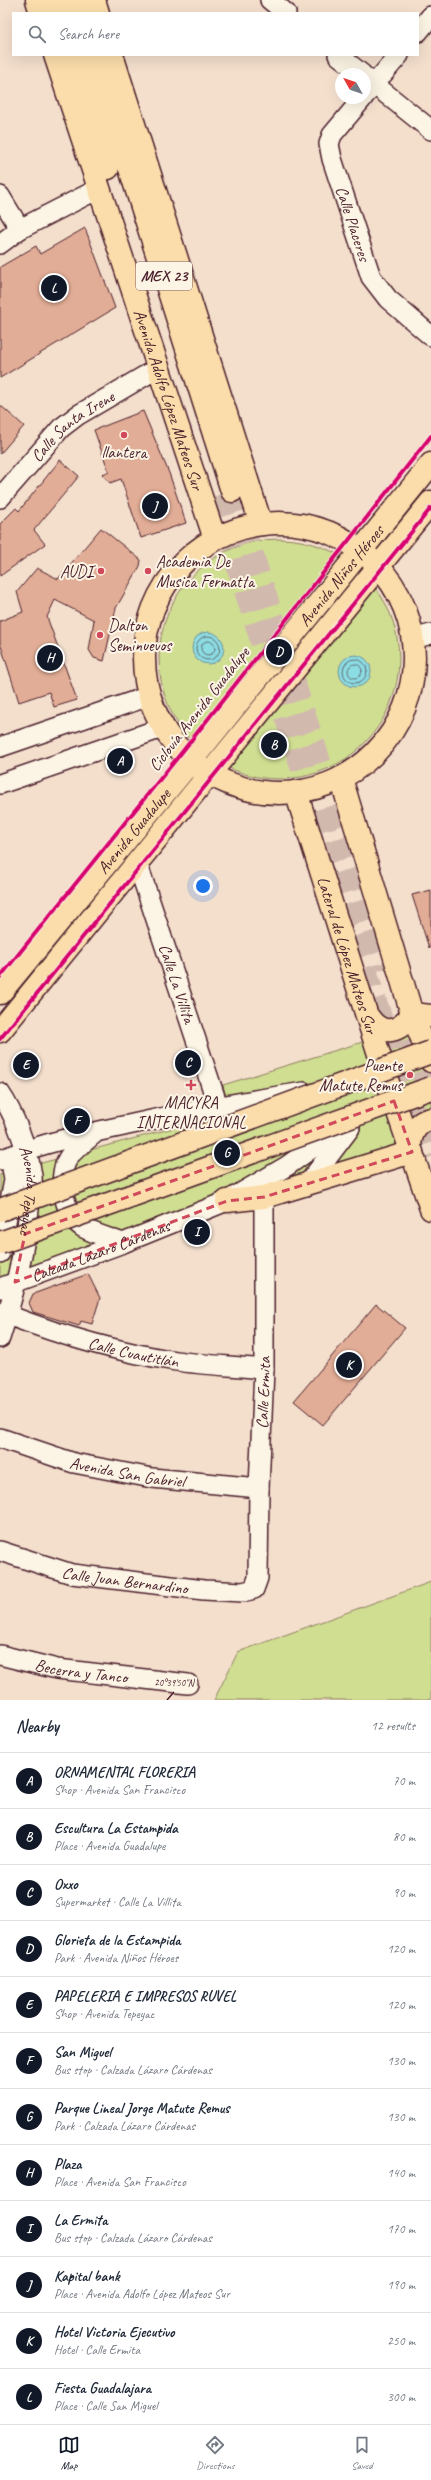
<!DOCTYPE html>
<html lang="en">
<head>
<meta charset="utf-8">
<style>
  body { margin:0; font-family:Caveat,sans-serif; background:#f2f2f3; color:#1f2937 }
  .compass { position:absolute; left:335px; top:68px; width:36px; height:36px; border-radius:50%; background:#fff; box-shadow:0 4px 16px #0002; rotate:310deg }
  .you { position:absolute; left:203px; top:886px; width:14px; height:14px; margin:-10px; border:3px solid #fff; border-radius:50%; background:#1a73e8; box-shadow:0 0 0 6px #1a73e833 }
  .badge { display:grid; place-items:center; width:26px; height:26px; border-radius:50%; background:#111827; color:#fff; font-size:13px; font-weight:700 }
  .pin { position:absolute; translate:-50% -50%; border:2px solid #fff; box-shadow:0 1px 4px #0006 }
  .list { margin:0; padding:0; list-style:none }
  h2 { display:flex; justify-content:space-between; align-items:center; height:52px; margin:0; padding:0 16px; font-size:17px }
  h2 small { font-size:13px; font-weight:400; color:#747a83 }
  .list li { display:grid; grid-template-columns:26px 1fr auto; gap:12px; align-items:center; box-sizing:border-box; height:56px; padding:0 16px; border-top:1px solid #e0e1e3 }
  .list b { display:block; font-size:15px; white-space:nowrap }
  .list p { margin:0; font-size:13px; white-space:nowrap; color:#747a83 }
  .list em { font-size:13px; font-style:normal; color:#747a83 }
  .icon { flex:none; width:22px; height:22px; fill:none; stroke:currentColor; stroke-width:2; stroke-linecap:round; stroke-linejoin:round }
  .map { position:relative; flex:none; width:431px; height:1700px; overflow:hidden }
  .search { position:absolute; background:#fff; box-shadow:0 4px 16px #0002; left:12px; right:12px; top:12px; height:44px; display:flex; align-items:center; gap:10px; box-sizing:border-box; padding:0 14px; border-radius:0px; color:#747a83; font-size:15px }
  .sheet { height:724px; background:#fff }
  nav { display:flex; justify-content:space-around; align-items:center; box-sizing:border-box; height:56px; border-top:1px solid #e0e1e3; background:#fff; font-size:11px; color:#747a83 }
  nav a { display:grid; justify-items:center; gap:2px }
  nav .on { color:#111827 }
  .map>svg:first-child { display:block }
  .green { fill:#d0de92; stroke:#8d7e5e }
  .water { fill:#8bdde3; stroke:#719199 }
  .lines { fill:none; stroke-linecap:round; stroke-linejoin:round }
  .shore { stroke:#646b75; stroke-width:1 }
  .building { fill:#e2ad96; stroke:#4a1f2b }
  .major-tunnel { stroke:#d2b9ad; stroke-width:22; stroke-dasharray:22 11; stroke-linecap:butt }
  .minor-casing { stroke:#4a1f2b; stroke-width:22 }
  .major-casing { stroke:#4a1f2b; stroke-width:25 }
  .minor { stroke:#fcf5e5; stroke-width:19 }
  .major { stroke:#fbddab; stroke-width:22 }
  .highway-bridge-casing { stroke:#4a1f2b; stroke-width:25; stroke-linecap:butt }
  .highway-bridge { stroke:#fbddab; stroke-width:22 }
  .cycleway-casing { stroke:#fcf5e5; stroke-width:6 }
  .cycleway { stroke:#d6006c; stroke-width:4 }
  .marked { fill:none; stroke:#d1495b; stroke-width:3; stroke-dasharray:8 5; stroke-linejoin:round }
  .ticks { fill:none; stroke:#4a1f2b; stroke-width:1.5 }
  .poi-dot { fill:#d1495b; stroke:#fcf5e5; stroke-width:1.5 }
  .labels { text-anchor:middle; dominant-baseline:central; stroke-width:4; stroke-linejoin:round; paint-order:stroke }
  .shield { fill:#fcf5e5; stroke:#7f5f63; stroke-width:1 }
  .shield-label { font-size:16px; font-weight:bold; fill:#4a1f2b }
  .street-label { font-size:17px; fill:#4a1f2b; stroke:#fcf5e5 }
  .poi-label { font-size:17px; fill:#4a1f2b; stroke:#fcf5e5 }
  .ticks-label { font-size:10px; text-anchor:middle; fill:#4a1f2b; stroke:#fcf5e5; stroke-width:4; stroke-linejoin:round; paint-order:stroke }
</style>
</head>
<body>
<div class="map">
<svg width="431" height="1700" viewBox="0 0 431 1700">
  <rect width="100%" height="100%" fill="#f4dfcd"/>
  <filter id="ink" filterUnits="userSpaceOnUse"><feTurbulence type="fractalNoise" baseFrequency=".025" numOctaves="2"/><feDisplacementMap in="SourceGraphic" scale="8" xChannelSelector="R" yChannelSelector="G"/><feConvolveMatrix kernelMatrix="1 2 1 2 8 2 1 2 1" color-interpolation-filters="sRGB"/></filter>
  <g filter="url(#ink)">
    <g class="green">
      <circle cx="279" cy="659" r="120"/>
      <path d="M431 1021V1133L278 1188 153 1222 0 1277V1174L230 1113 223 1085Z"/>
      <path d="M431 1582V1700H214L238 1652Z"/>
    </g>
    <g class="water">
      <circle cx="208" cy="648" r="16"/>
      <circle cx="355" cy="671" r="16"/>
    </g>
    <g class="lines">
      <g class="shore">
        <circle cx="208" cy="648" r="12"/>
        <circle cx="208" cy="648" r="7"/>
        <circle cx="355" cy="671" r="12"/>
        <circle cx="355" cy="671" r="7"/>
      </g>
    </g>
    <g class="building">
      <path d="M85 228 115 308 0 378V267L36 246 40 254Z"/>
      <path d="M0 405 24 426 0 454Z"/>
      <path d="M143 411 169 473 186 523 141 538 121 479 110 483 102 474 109 472 94 430Z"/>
      <path d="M60 460 79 476 34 530 45 544 0 576V524L16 508 19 511Z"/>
      <path d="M101 528 141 560 140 566 116 608 104 661 94 658 89 650 94 620 55 600 47 617 77 700 54 707 49 692 19 702 0 643V621L23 612 17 592 37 568 58 579Z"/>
      <path d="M431 890V947L429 948 412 895Z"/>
      <path d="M88 1274 100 1298 92 1324 81 1321 79 1326 33 1312 29 1303 33 1294Z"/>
      <path d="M376 1304 405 1328 323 1425 294 1401Z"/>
    </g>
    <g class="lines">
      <g class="major-tunnel">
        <path d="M232 491 387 968"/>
        <path d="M215 496 377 1005 431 1157"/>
        <path d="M411 1039 431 1098"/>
      </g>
      <defs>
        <g id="minor">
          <path d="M270 0 286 13"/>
          <path d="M418 32 431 16"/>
          <path d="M338 55 362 74"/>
          <path d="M365 77 431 130"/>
          <path d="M366 94 399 55"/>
          <path id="s1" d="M363 98 332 135 329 144 332 159 371 277 388 299 431 336"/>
          <path d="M0 196 20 229"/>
          <path d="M0 244 20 229 100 188"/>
          <path id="s2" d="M0 498 61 428 78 415 158 368"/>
          <path d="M413 639 431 634"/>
          <path d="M0 747 149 696"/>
          <path d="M0 784 162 728"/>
          <path id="s3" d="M137 862 218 1106"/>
          <path id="s4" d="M0 1093C14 1113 29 1152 32 1176 33 1184 31 1193 30 1200 26 1246 14 1295 0 1338"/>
          <path d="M94 1134C87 1140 78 1147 71 1154 55 1172 63 1214 82 1227 94 1234 110 1238 123 1243"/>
          <path d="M0 1160C41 1143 85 1134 128 1125 187 1112 245 1101 304 1092"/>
          <path d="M306 1186 350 1128"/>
          <path d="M0 1253 14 1180 10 1156"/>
          <path id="s5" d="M0 1288 123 1243 227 1201 287 1166 350 1121"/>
          <path id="s6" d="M8 1315C62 1336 118 1352 176 1361 205 1365 235 1366 264 1369"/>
          <path id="s7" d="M0 1438 74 1463 152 1478 259 1488"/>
          <path id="s8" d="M0 1551 72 1574 204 1590 243 1592 254 1589 258 1578 259 1488 264 1369V1197"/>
          <path id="s9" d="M0 1655 57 1669 188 1684"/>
        </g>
        <g id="major">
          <path d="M37 0 41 13"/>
          <path d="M54 0 58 13"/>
          <path d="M76 0 80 13"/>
          <path d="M94 0 98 13"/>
          <path id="s10" d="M55 55 215 539"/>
          <path d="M72 55 108 168"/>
          <path d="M94 55 232 491"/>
          <path d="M112 55 261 524"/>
          <circle cx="279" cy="658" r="135"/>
          <path d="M341 778 412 1014 431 1061"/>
          <path id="s11" d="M296 792 391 1092 431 1209"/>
          <path id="s12" d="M0 993 191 761 431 464"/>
          <path d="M369 1018C383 1038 401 1031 412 1014L431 1016"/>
          <path d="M0 1031 431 502"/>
          <path d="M410 1146C411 1132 417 1122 431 1119"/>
          <path d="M227 1201 264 1197 412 1152"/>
        </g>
      </defs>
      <use href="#minor" class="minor-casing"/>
      <use href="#major" class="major-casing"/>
      <use href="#minor" class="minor"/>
      <use href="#major" class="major"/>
      <defs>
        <g id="highway-bridge">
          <path d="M0 1210 431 1052"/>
          <path d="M0 1243 431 1088"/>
        </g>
      </defs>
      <use href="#highway-bridge" class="highway-bridge-casing"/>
      <use href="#highway-bridge" class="highway-bridge"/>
      <defs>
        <g id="cycleway">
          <path d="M0 977 182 752 431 436"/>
          <path d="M0 1039 431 508"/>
        </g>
      </defs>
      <use href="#cycleway" class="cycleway-casing"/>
      <use href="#cycleway" class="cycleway"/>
    </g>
  </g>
  <path class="marked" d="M394 1101 412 1152 264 1197 227 1201 15 1282 25 1234Z"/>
  <path class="ticks" d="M167 1700 174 1692"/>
  <g class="poi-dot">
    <circle cx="124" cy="435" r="4"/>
    <circle cx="101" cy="571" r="4"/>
    <circle cx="148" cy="571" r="4"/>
    <circle cx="100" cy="635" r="4"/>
    <circle cx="410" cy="1075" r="4"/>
    <path d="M189 1079h4v4h4v4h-4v4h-4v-4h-4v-4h4z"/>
  </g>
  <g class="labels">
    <rect class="shield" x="136" y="262" width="56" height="28" rx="3"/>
    <g class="shield-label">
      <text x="164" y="276">MEX 23</text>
    </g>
    <g class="street-label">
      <text stroke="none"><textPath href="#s1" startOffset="141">Calle Placeres</textPath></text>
      <text stroke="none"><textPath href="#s10" startOffset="363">Avenida Adolfo López Mateos Sur</textPath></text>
      <text stroke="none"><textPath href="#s2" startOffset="103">Calle Santa Irene</textPath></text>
      <text stroke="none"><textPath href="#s12" startOffset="539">Avenida Niños Héroes</textPath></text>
      <text transform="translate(199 709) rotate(-52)">Ciclovía Avenida Guadalupe</text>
      <text stroke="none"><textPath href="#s12" startOffset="210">Avenida Guadalupe</textPath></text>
      <text stroke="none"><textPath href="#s11" startOffset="171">Lateral de López Mateos Sur</textPath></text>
      <text stroke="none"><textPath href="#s3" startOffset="128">Calle La Villita</textPath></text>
      <text stroke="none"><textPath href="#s4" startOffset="104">Avenida Tepeyac</textPath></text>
      <text stroke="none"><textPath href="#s5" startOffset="107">Calzada Lázaro Cárdenas</textPath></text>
      <text stroke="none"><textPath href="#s6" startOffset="131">Calle Cuautitlán</textPath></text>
      <text stroke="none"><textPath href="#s8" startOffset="456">Calle Ermita</textPath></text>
      <text stroke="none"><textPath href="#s7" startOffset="132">Avenida San Gabriel</textPath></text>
      <text stroke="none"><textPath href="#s8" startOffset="129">Calle Juan Bernardino</textPath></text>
      <text stroke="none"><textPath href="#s9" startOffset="83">Becerra y Tanco</textPath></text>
    </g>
    <g class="poi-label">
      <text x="124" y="452">llantera</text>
      <text x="156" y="561" text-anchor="start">Academia De<tspan x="156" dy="20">Musica Fermatta</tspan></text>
      <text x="93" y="571" text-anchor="end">AUDI</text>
      <text x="108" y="625" text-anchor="start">Dalton<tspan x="108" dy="20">Seminuevos</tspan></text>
      <text x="402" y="1065" text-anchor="end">Puente<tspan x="402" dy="20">Matute Remus</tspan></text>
      <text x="191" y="1102">MACYRA<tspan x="191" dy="20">INTERNACIONAL</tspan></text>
    </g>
  </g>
  <g class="ticks-label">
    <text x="174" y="1686">20°39'50"N</text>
  </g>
</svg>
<svg class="compass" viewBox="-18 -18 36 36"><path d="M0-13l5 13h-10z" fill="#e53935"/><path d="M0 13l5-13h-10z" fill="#747a83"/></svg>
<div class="you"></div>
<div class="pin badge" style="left:120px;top:761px">A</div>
<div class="pin badge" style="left:274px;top:745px">B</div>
<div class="pin badge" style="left:188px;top:1063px">C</div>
<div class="pin badge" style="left:279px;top:652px">D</div>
<div class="pin badge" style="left:26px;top:1065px">E</div>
<div class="pin badge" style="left:77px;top:1121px">F</div>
<div class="pin badge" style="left:227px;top:1153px">G</div>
<div class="pin badge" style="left:50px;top:658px">H</div>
<div class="pin badge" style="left:197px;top:1232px">I</div>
<div class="pin badge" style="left:155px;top:506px">J</div>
<div class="pin badge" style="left:349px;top:1365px">K</div>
<div class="pin badge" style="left:54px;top:288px">L</div>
<div class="search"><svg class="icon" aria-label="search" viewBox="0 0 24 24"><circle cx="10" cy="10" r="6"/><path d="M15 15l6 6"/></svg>Search here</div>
</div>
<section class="sheet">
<h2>Nearby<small>12 results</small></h2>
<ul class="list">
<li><span class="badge">A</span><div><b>ORNAMENTAL FLORERIA</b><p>Shop · Avenida San Francisco</p></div><em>70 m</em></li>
<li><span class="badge">B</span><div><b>Escultura La Estampida</b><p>Place · Avenida Guadalupe</p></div><em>80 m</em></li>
<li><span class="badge">C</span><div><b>Oxxo</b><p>Supermarket · Calle La Villita</p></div><em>90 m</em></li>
<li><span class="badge">D</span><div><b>Glorieta de la Estampida</b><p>Park · Avenida Niños Héroes</p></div><em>120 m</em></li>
<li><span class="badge">E</span><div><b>PAPELERIA E IMPRESOS RUVEL</b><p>Shop · Avenida Tepeyac</p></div><em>120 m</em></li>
<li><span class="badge">F</span><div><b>San Miguel</b><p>Bus stop · Calzada Lázaro Cárdenas</p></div><em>130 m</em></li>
<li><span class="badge">G</span><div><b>Parque Lineal Jorge Matute Remus</b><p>Park · Calzada Lázaro Cárdenas</p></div><em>130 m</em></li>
<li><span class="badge">H</span><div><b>Plaza</b><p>Place · Avenida San Francisco</p></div><em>140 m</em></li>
<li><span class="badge">I</span><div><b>La Ermita</b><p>Bus stop · Calzada Lázaro Cárdenas</p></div><em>170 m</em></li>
<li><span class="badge">J</span><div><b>Kapital bank</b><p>Place · Avenida Adolfo López Mateos Sur</p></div><em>190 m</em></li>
<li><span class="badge">K</span><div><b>Hotel Victoria Ejecutivo</b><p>Hotel · Calle Ermita</p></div><em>250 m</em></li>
<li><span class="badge">L</span><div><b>Fiesta Guadalajara</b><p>Place · Calle San Miguel</p></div><em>300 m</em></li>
</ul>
</section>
<nav>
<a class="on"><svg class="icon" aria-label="map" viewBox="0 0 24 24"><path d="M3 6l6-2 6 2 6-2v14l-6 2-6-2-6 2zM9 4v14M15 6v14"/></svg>Map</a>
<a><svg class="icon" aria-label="directions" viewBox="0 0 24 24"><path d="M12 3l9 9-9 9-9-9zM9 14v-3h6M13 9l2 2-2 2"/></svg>Directions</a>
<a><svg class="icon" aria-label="saved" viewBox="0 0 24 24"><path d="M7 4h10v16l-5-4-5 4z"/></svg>Saved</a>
</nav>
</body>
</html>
